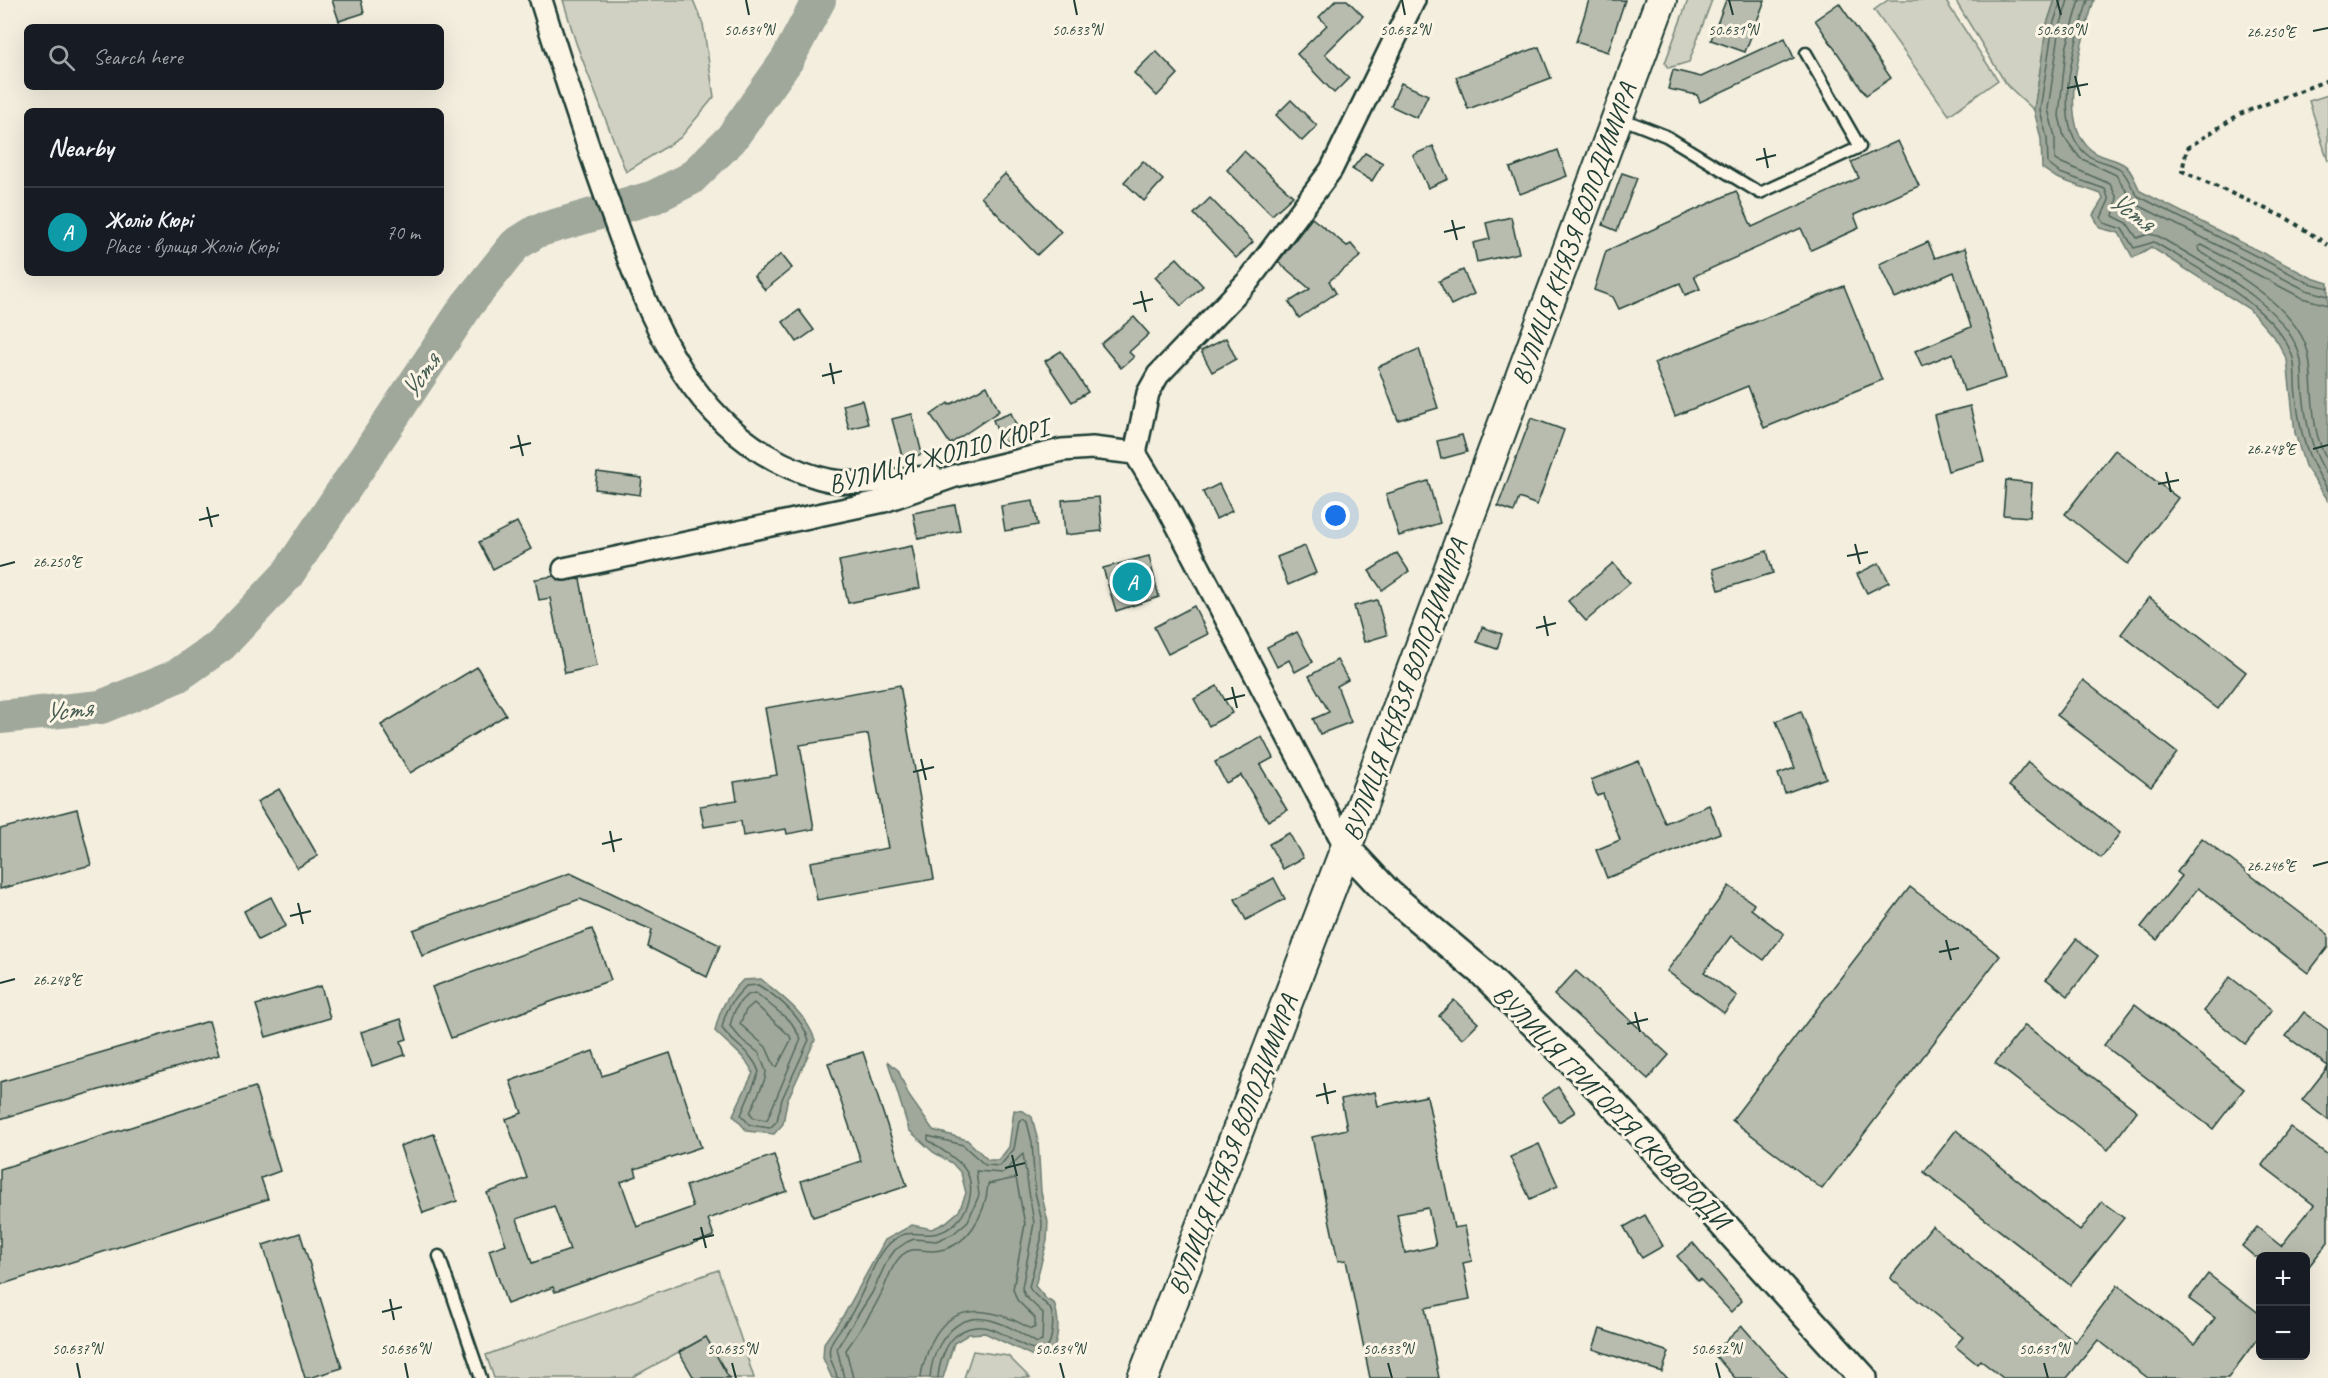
<!DOCTYPE html>
<html lang="en">
<head>
<meta charset="utf-8">
<style>
  body { margin:0; font-family:Caveat,sans-serif; background:#242831; color:#f1f3f6 }
  .controls { position:absolute; right:18px; bottom:18px; display:grid; overflow:hidden; border-radius:9px; box-shadow:0 6px 24px #0002 }
  .controls button { width:54px; height:54px; display:grid; place-items:center; padding:0; border:0; border-bottom:2px solid #363941; background:#171b24; color:#f1f3f6; font:30px sans-serif }
  .you { position:absolute; left:1336px; top:516px; width:21px; height:21px; margin:-15px; border:4px solid #fff; border-radius:50%; background:#1a73e8; box-shadow:0 0 0 9px #1a73e833 }
  .badge { display:grid; place-items:center; width:39px; height:39px; border-radius:50%; background:#0b8043; color:#fff; font-size:20px; font-weight:700 }
  .pin { position:absolute; translate:-50% -50%; border:3px solid #fff; box-shadow:0 2px 6px #0006 }
  .list { margin:0; padding:0; list-style:none }
  h2 { display:flex; justify-content:space-between; align-items:center; height:78px; margin:0; padding:0 24px; font-size:26px }
  h2 small { font-size:20px; font-weight:400; color:#9ea1a6 }
  .list li { display:grid; grid-template-columns:39px 1fr auto; gap:18px; align-items:center; box-sizing:border-box; height:90px; padding:0 24px; border-top:2px solid #363941 }
  .list b { display:block; font-size:22px; white-space:nowrap }
  .list p { margin:0; font-size:20px; white-space:nowrap; color:#9ea1a6 }
  .list em { font-size:20px; font-style:normal; color:#9ea1a6 }
  .icon { flex:none; width:33px; height:33px; fill:none; stroke:currentColor; stroke-width:2; stroke-linecap:round; stroke-linejoin:round }
  .map { position:relative; flex:none; width:2328px; height:1378px; overflow:hidden }
  .search { position:absolute; background:#171b24; box-shadow:0 6px 24px #0002; left:24px; top:24px; width:420px; height:66px; display:flex; align-items:center; gap:15px; box-sizing:border-box; padding:0 21px; border-radius:9px; color:#9ea1a6; font-size:22px }
  .panel { position:absolute; background:#171b24; box-shadow:0 6px 24px #0002; left:24px; top:108px; width:420px; height:168px; border-radius:9px }
  .map>svg:first-child { display:block }
  .green { fill:#d0d1c2; stroke:#78877b; stroke-width:1.5 }
  .water { fill:#a0a89b; stroke:#6c7d72; stroke-width:1.5 }
  .lines { fill:none; stroke-linecap:round; stroke-linejoin:round }
  .shore { stroke:#53685d; stroke-width:1.5 }
  .river { stroke:#a0a89b; stroke-width:34 }
  .building { fill:#b8bcae; stroke:#1f3d34; stroke-width:1.5; fill-rule:evenodd }
  .service-casing { stroke:#1f3d34; stroke-width:15 }
  .minor-casing { stroke:#1f3d34; stroke-width:26 }
  .tertiary-casing { stroke:#1f3d34; stroke-width:32 }
  .secondary-casing { stroke:#1f3d34; stroke-width:34 }
  .path { stroke:#1f3d34; stroke-width:4; stroke-dasharray:4.5 4.5; stroke-linecap:butt }
  .service { stroke:#fcf5e5; stroke-width:10 }
  .minor { stroke:#fcf5e5; stroke-width:21 }
  .tertiary { stroke:#fcf5e5; stroke-width:27 }
  .secondary { stroke:#fcf5e5; stroke-width:30 }
  .ticks { fill:none; stroke:#1f3d34; stroke-width:2 }
  .labels { text-anchor:middle; dominant-baseline:central; stroke-width:6; stroke-linejoin:round; paint-order:stroke }
  .street-label { font-size:26px; fill:#1f3d34; stroke:#fcf5e5 }
  .water-label { font-size:27px; font-style:italic; fill:#465d53; stroke:#fcf5e5 }
  .ticks-label { font-size:15px; text-anchor:middle; fill:#1f3d34; stroke:#fcf5e5; stroke-width:6; stroke-linejoin:round; paint-order:stroke }
</style>
</head>
<body>
<div class="map">
<svg width="2328" height="1378" viewBox="0 0 2328 1378">
  <rect width="100%" height="100%" fill="#f3eede"/>
  <filter id="ink" filterUnits="userSpaceOnUse"><feTurbulence type="fractalNoise" baseFrequency=".0167" numOctaves="2"/><feDisplacementMap in="SourceGraphic" scale="12" xChannelSelector="R" yChannelSelector="G"/><feConvolveMatrix kernelMatrix="1 2 1 2 8 2 1 2 1" color-interpolation-filters="sRGB"/></filter>
  <g filter="url(#ink)">
    <g class="green">
      <path d="M563 0H693L703 24 714 97 680 138 626 172 576 43Z"/>
      <path d="M1688 0H1712L1689 62 1668 68 1665 63Z"/>
      <path d="M1888 0H1945L1998 80 1949 115 1874 10Z"/>
      <path d="M1955 0H2055L2047 24 2034 110 2006 84Z"/>
      <path d="M2328 95V161L2309 101Z"/>
      <path d="M718 1270 754 1378H729L706 1337 631 1378H494L486 1355Z"/>
      <path d="M973 1351 1008 1356 1030 1378H964Z"/>
    </g>
    <g class="water">
      <path d="M2055 0H2094C2083 38 2056 119 2090 149 2098 157 2113 158 2123 164 2131 168 2136 183 2140 191L2312 278 2328 283V500L2305 466 2295 433 2287 360 2277 341 2249 309 2151 247 2133 258 2119 233 2100 228 2093 215 2103 199 2101 194 2057 178 2042 168 2041 139 2034 110 2047 24Z"/>
      <path d="M761 979C783 998 806 1013 815 1040L787 1101 783 1124 774 1134 747 1131 733 1115 753 1073C747 1057 727 1044 715 1031 720 1008 727 996 743 980Z"/>
      <path d="M888 1062 898 1070 909 1096 933 1130 967 1140 988 1160H999L1009 1147 1014 1110 1023 1111 1032 1117 1038 1141 1041 1192 1048 1222 1047 1241 1035 1286 1046 1299 1054 1303C1060 1320 1059 1339 1051 1355L1035 1357 985 1333 969 1334 954 1343 943 1378H832L823 1358 824 1343 845 1313 885 1240 912 1225 932 1229 945 1223 959 1211 966 1193 961 1173 952 1163 933 1152 909 1130Z"/>
    </g>
    <g class="lines">
      <g class="shore">
        <path d="M2061 0 2053 25 2040 110 2047 138 2048 164 2060 173 2105 189 2109 200 2101 218 2104 223 2122 229 2134 248 2154 242C2195 267 2279 309 2293 358 2296 370 2294 383 2296 395 2300 435 2306 456 2328 490"/>
        <path d="M2068 0 2060 27 2048 109 2055 137V160L2110 184 2117 198 2113 216 2127 223 2137 238 2149 234 2158 236C2202 263 2285 303 2300 356 2303 368 2302 381 2303 393 2306 423 2311 451 2328 476"/>
        <path d="M2080 0 2066 49 2059 116 2064 137 2080 158 2116 175 2134 203 2306 290 2328 296"/>
        <path d="M2088 0C2076 40 2049 122 2086 154 2095 162 2111 162 2120 169 2128 175 2131 189 2138 196L2309 283 2328 288"/>
        <path d="M2328 305 2302 298 2211 250 2202 245 2198 247 2199 251C2236 274 2301 310 2309 357 2314 389 2309 432 2328 460"/>
        <path d="M758 985C778 997 802 1017 809 1040L782 1099 777 1121 770 1128 750 1125 741 1115 759 1072C752 1051 734 1046 722 1028 725 1010 733 999 746 986Z"/>
        <path d="M756 993 791 1022 801 1039 767 1120 754 1118 750 1113 765 1079 766 1071 759 1053 742 1040 730 1026C733 1013 740 994 756 993Z"/>
        <path d="M754 1003 790 1036 791 1040 777 1067 774 1065 766 1047 740 1024 746 1010Z"/>
        <path d="M837 1378C836 1367 827 1359 830 1347 832 1337 844 1326 850 1316 863 1296 873 1260 889 1244 907 1227 913 1236 932 1234 961 1232 982 1192 964 1168 955 1156 940 1150 928 1140V1136L963 1145 985 1165 1000 1166 1014 1149 1019 1121 1023 1119 1027 1122 1032 1142 1035 1192 1042 1222 1041 1240 1029 1287C1034 1297 1043 1300 1049 1307 1056 1316 1052 1342 1046 1350 1016 1354 994 1311 959 1333 946 1342 939 1362 938 1378"/>
        <path d="M844 1378 837 1348 872 1293 887 1261 895 1250 907 1242 914 1239 936 1241 953 1234 968 1221 979 1195 976 1171 1003 1173 1023 1154 1034 1223 1022 1288 1025 1296 1043 1313 1042 1341 1037 1343C1022 1334 1007 1324 990 1320 954 1311 932 1347 930 1378"/>
        <path d="M853 1378 846 1350C858 1333 871 1315 880 1296 887 1283 891 1265 902 1255 913 1246 920 1251 932 1251 968 1250 986 1213 988 1184L1016 1178 1025 1224 1013 1289 1017 1300 1035 1318V1327L1031 1329C991 1306 946 1299 928 1351 925 1360 921 1369 921 1378"/>
      </g>
      <path class="river" d="M0 717 101 707 177 676 221 645 287 575 467 305 515 245 537 231 654 197 690 179 731 139 787 60 819 0"/>
    </g>
    <g class="building">
      <path d="M332 0H361L364 13 339 21Z"/>
      <path d="M1336 0H1347L1363 16 1325 54 1349 78 1334 93 1297 54 1327 25 1319 17Z"/>
      <path d="M1589 0H1625L1608 52 1576 42Z"/>
      <path d="M1726 0H1765L1745 52 1711 40Z"/>
      <path d="M1839 3 1891 78 1866 95 1815 20Z"/>
      <path d="M1785 38 1794 58 1700 102 1697 95 1668 89 1673 70 1701 77Z"/>
      <path d="M1539 47 1551 78 1468 109 1456 77Z"/>
      <path d="M1156 51 1178 74 1157 96 1134 73Z"/>
      <path d="M1401 83 1428 95 1417 118 1391 106Z"/>
      <path d="M1291 100 1317 126 1302 141 1276 115Z"/>
      <path d="M1898 141 1919 186 1854 215 1859 228 1811 250 1801 228 1694 276 1700 289 1685 295 1680 283 1619 309 1613 297 1594 290 1606 251 1736 191 1752 227 1859 178 1851 162Z"/>
      <path d="M1433 146 1448 179 1428 188 1413 155Z"/>
      <path d="M1558 150 1567 176 1520 194 1510 168Z"/>
      <path d="M1244 151 1293 196 1272 215 1227 170Z"/>
      <path d="M1365 153 1383 163 1372 181 1352 169Z"/>
      <path d="M1143 161 1163 180 1144 201 1124 182Z"/>
      <path d="M1622 173 1637 178 1617 231 1603 225Z"/>
      <path d="M1005 174 1061 232 1037 255 981 197Z"/>
      <path d="M1210 198 1253 242 1236 258 1194 214Z"/>
      <path d="M1511 217 1519 253 1477 262 1473 243 1490 239 1486 223Z"/>
      <path d="M1312 218 1347 246 1351 244 1361 256 1329 281 1336 293 1299 318 1289 302 1310 289 1278 262Z"/>
      <path d="M1928 242 1935 258 1965 248 2006 378 1964 391 1953 353 1922 366 1915 351 1971 327 1954 272 1895 298 1879 264Z"/>
      <path d="M781 254 792 268 765 290 754 276Z"/>
      <path d="M1177 258 1203 286 1181 306 1155 277Z"/>
      <path d="M1463 270 1474 294 1451 305 1439 281Z"/>
      <path d="M1844 286 1882 380 1764 428 1748 386 1675 416 1654 363Z"/>
      <path d="M799 310 814 330 797 342 783 322Z"/>
      <path d="M1134 317 1149 334 1129 352 1134 357 1121 368 1101 344Z"/>
      <path d="M1226 338 1236 359 1212 372 1201 351Z"/>
      <path d="M1419 349 1438 408 1398 420 1378 367Z"/>
      <path d="M1061 351 1088 392 1072 402 1045 361Z"/>
      <path d="M987 386 999 411 950 444 931 415 948 403 949 405Z"/>
      <path d="M862 400 868 424 849 429 843 405Z"/>
      <path d="M1970 406 1984 461 1948 471 1934 415Z"/>
      <path d="M1011 413 1021 436 1002 443 993 420Z"/>
      <path d="M912 414 922 454 903 460 892 419Z"/>
      <path d="M1531 418 1564 430 1537 505 1519 498 1514 512 1498 506Z"/>
      <path d="M1462 435 1467 452 1441 459 1437 441Z"/>
      <path d="M2115 450 2178 498 2128 564 2065 514Z"/>
      <path d="M597 472 642 478 640 495 595 489Z"/>
      <path d="M2006 480 2032 483 2030 517 2003 515Z"/>
      <path d="M1428 481 1440 523 1399 536 1386 494Z"/>
      <path d="M1219 484 1232 511 1216 519 1203 492Z"/>
      <path d="M1099 497 1102 531 1065 535 1062 500Z"/>
      <path d="M1033 501 1038 525 1005 531 1001 506Z"/>
      <path d="M955 505 960 531 918 539 913 513Z"/>
      <path d="M517 522 531 549 493 569 479 542Z"/>
      <path d="M912 546 920 588 848 603 839 561Z"/>
      <path d="M1305 546 1316 573 1288 585 1277 557Z"/>
      <path d="M1767 551 1773 573 1719 590 1713 569Z"/>
      <path d="M1397 553 1409 571 1382 590 1369 571Z"/>
      <path d="M1149 556 1159 597 1116 611 1103 568Z"/>
      <path d="M1613 563 1630 583 1586 621 1568 601Z"/>
      <path d="M1879 563 1889 582 1867 593 1857 574Z"/>
      <path d="M554 576 561 581 580 579 597 666 565 673 550 598 539 600 535 579Z"/>
      <path d="M2149 597 2246 672 2218 709 2121 634Z"/>
      <path d="M1377 600 1387 635 1364 642 1354 606Z"/>
      <path d="M1194 606 1208 634 1168 654 1154 627Z"/>
      <path d="M1482 627 1502 634 1497 649 1477 642Z"/>
      <path d="M1297 632 1313 662 1295 672 1289 660 1277 667 1267 647Z"/>
      <path d="M1337 660 1348 680 1337 686 1351 722 1320 734 1313 719 1329 712 1309 676Z"/>
      <path d="M477 667 506 715 410 773 381 725Z"/>
      <path d="M2083 680 2177 753 2151 787 2057 715Z"/>
      <path d="M900 685 934 879 817 900 810 862 888 848 868 734 800 745 814 829 787 834 786 829 743 836 741 821 704 827 700 806 737 800 734 782 777 775 765 708Z"/>
      <path d="M1217 686 1232 713 1209 726 1194 699Z"/>
      <path d="M1801 711 1826 778 1785 793 1778 774 1795 768 1776 721Z"/>
      <path d="M1262 737 1273 758 1260 765 1287 810 1268 821 1241 775 1226 783 1215 762Z"/>
      <path d="M1639 761 1665 823 1709 805 1720 833 1607 878 1596 850 1620 840 1603 794 1597 796 1591 780Z"/>
      <path d="M2028 762 2120 833 2101 858 2009 786Z"/>
      <path d="M279 789 318 856 297 868 257 802Z"/>
      <path d="M77 809 91 865 0 889V829Z"/>
      <path d="M1289 833 1303 858 1283 869 1269 844Z"/>
      <path d="M2202 838 2328 934V947L2308 973 2198 888 2157 940 2141 927 2182 876 2177 872Z"/>
      <path d="M570 873 720 945 707 977 648 947 652 930 580 899 422 956 413 930Z"/>
      <path d="M1274 878 1285 899 1246 920 1235 899Z"/>
      <path d="M1729 886 1754 904 1751 909 1784 934 1764 960 1731 936 1704 972 1737 996 1724 1013 1667 971Z"/>
      <path d="M1910 887 2000 956 1822 1189 1732 1120Z"/>
      <path d="M271 897 286 926 258 940 244 911Z"/>
      <path d="M592 929 611 980 451 1038 432 987Z"/>
      <path d="M2076 939 2098 956 2068 996 2046 979Z"/>
      <path d="M1576 971 1669 1055 1648 1079 1554 995Z"/>
      <path d="M2230 977 2272 1010 2245 1044 2204 1011Z"/>
      <path d="M321 986 330 1018 266 1037 256 1005Z"/>
      <path d="M1454 1000 1478 1023 1462 1039 1439 1016Z"/>
      <path d="M2135 1004 2244 1089 2213 1129 2104 1045Z"/>
      <path d="M2304 1012 2328 1030V1066L2286 1036Z"/>
      <path d="M401 1019 407 1039 401 1041 405 1055 372 1066 361 1032Z"/>
      <path d="M209 1021 219 1055 0 1119V1082Z"/>
      <path d="M2025 1025 2137 1111 2108 1150 1995 1063Z"/>
      <path d="M593 1051 602 1076 670 1053 701 1147 635 1169 637 1176 621 1182 637 1227 693 1207 686 1186 774 1155 787 1191 708 1219 714 1236 555 1292 553 1287 507 1304 489 1250 506 1244 487 1193 527 1178 506 1119 522 1113 510 1081ZM554 1206 570 1250 532 1263 517 1219Z"/>
      <path d="M863 1052 907 1186 813 1217 801 1181 861 1161 828 1063Z"/>
      <path d="M2328 1067V1120L2302 1100Z"/>
      <path d="M255 1087 280 1171 261 1178 268 1199 0 1285V1169Z"/>
      <path d="M1558 1087 1575 1112 1559 1122 1542 1098Z"/>
      <path d="M1375 1092 1378 1106 1427 1096 1454 1228 1465 1226 1472 1261 1463 1263 1470 1299 1425 1308 1439 1378H1370L1346 1260 1338 1261 1312 1137 1347 1129 1341 1099ZM1428 1208 1436 1246 1405 1253 1397 1214Z"/>
      <path d="M2290 1127 2328 1155V1242L2306 1270V1257H2255L2242 1246 2257 1227 2281 1246 2314 1205 2262 1165Z"/>
      <path d="M1956 1130 2080 1231 2102 1202 2124 1218 2070 1285 1924 1172Z"/>
      <path d="M434 1134 457 1201 423 1213 400 1146Z"/>
      <path d="M1539 1144 1558 1186 1530 1199 1510 1157Z"/>
      <path d="M1645 1215 1663 1246 1642 1258 1624 1227Z"/>
      <path d="M1932 1226 2075 1342 2118 1285 2195 1344 2215 1318 2189 1299 2208 1274 2260 1314V1335L2228 1378H2148L2098 1340 2067 1378H2003L1980 1360 1977 1364 1955 1346 1963 1337 1890 1278Z"/>
      <path d="M300 1233 342 1368 309 1378H305L263 1245Z"/>
      <path d="M1693 1243 1742 1301 1731 1312 1700 1279 1698 1281 1677 1256Z"/>
      <path d="M1742 1326 1788 1378H1735L1713 1353Z"/>
      <path d="M1600 1329 1669 1352 1662 1372 1593 1349Z"/>
      <path d="M706 1337 729 1378H694L679 1352Z"/>
    </g>
    <g class="lines">
      <defs>
        <g id="service">
          <path d="M1620 118 1666 136 1760 193 1860 147 1806 53"/>
          <path d="M439 1256 481 1378"/>
        </g>
        <g id="minor">
          <path d="M541 0C561 65 582 130 605 194 646 309 689 441 820 478 855 488 897 478 933 477"/>
          <path d="M1135 453 1148 393 1158 375 1249 280 1331 170 1414 0"/>
          <path d="M564 569 884 501 955 476 1062 450 1092 448 1135 453 1167 506 1346 848"/>
        </g>
        <path id="tertiary" d="M1346 848 1388 893 1483 973 1600 1089 1863 1378"/>
        <path id="secondary" d="M1143 1378 1346 848 1661 0"/>
      </defs>
      <use href="#service" class="service-casing"/>
      <use href="#minor" class="minor-casing"/>
      <use href="#tertiary" class="tertiary-casing"/>
      <use href="#secondary" class="secondary-casing"/>
      <path class="path" d="M2328 80 2240 114 2187 148 2182 171 2288 219 2328 245"/>
      <use href="#service" class="service"/>
      <use href="#minor" class="minor"/>
      <use href="#tertiary" class="tertiary"/>
      <use href="#secondary" class="secondary"/>
    </g>
  </g>
  <path class="ticks" d="M746 0 749 15M1074 0 1077 15M1402 0 1405 15M1729 0 1733 15M2057 0 2061 15M2313 31 2328 28M2075 76 2080 96M2067 88 2088 84M1764 148 1768 168M1756 160 1776 155M1452 220 1457 240M1444 232 1465 227M1141 291 1146 312M1133 304 1153 299M830 363 834 384M822 376 842 371M518 435 523 456M510 448 531 443M2313 449 2328 445M2166 472 2171 492M2158 484 2179 480M207 507 212 527M199 520 219 515M1855 544 1860 564M1847 556 1868 552M0 566 15 562M1544 616 1548 636M1536 628 1556 623M1232 687 1237 708M1224 700 1245 695M921 759 926 780M913 772 934 767M610 831 614 852M602 844 622 839M2313 866 2328 862M298 903 303 924M290 916 311 911M1946 940 1951 960M1939 952 1959 948M0 983 15 979M1635 1012 1640 1032M1627 1024 1648 1019M1324 1083 1328 1104M1316 1096 1336 1091M1012 1155 1017 1176M1005 1168 1025 1163M701 1227 706 1248M693 1240 714 1235M390 1299 394 1320M382 1312 402 1307M77 1363 80 1378M405 1363 408 1378M732 1363 736 1378M1060 1363 1064 1378M1388 1363 1392 1378M1716 1363 1720 1378M2044 1363 2048 1378"/>
  <g class="labels">
    <g class="street-label">
      <text transform="translate(1574 234) rotate(-70)">ВУЛИЦЯ КНЯЗЯ ВОЛОДИМИРА</text>
      <text transform="translate(938 456) rotate(-15)">ВУЛИЦЯ ЖОЛІО КЮРІ</text>
      <text transform="translate(1405 690) rotate(-70)">ВУЛИЦЯ КНЯЗЯ ВОЛОДИМИРА</text>
      <text transform="translate(1611 1107) rotate(46)">ВУЛИЦЯ ГРИГОРІЯ СКОВОРОДИ</text>
      <text transform="translate(1233 1145) rotate(-69)">ВУЛИЦЯ КНЯЗЯ ВОЛОДИМИРА</text>
    </g>
    <g class="water-label">
      <text transform="translate(2132 211) rotate(36)">Устя</text>
      <text transform="translate(420 376) rotate(-56)">Устя</text>
      <text transform="translate(68 710) rotate(-7)">Устя</text>
    </g>
  </g>
  <g class="ticks-label">
    <text x="749" y="35">50.634°N</text>
    <text x="1077" y="35">50.633°N</text>
    <text x="1405" y="35">50.632°N</text>
    <text x="1733" y="35">50.631°N</text>
    <text x="2061" y="35">50.630°N</text>
    <text x="2271" y="37">26.250°E</text>
    <text x="2271" y="454">26.248°E</text>
    <text x="57" y="567">26.250°E</text>
    <text x="2271" y="871">26.246°E</text>
    <text x="57" y="985">26.248°E</text>
    <text x="77" y="1354">50.637°N</text>
    <text x="405" y="1354">50.636°N</text>
    <text x="732" y="1354">50.635°N</text>
    <text x="1060" y="1354">50.634°N</text>
    <text x="1388" y="1354">50.633°N</text>
    <text x="1716" y="1354">50.632°N</text>
    <text x="2044" y="1354">50.631°N</text>
  </g>
</svg>
<div class="controls">
<button>+</button>
<button>−</button>
</div>
<div class="you"></div>
<div class="pin badge" style="left:1132px;top:582px;background:#0f9aa8">A</div>
<div class="search"><svg class="icon" aria-label="search" viewBox="0 0 24 24"><circle cx="10" cy="10" r="6"/><path d="M15 15l6 6"/></svg>Search here</div>
<section class="panel">
<h2>Nearby<small></small></h2>
<ul class="list">
<li><span class="badge" style="background:#0f9aa8">A</span><div><b>Жоліо Кюрі</b><p>Place · вулиця Жоліо Кюрі</p></div><em>70 m</em></li>
</ul>
</section>
</div>
</body>
</html>
